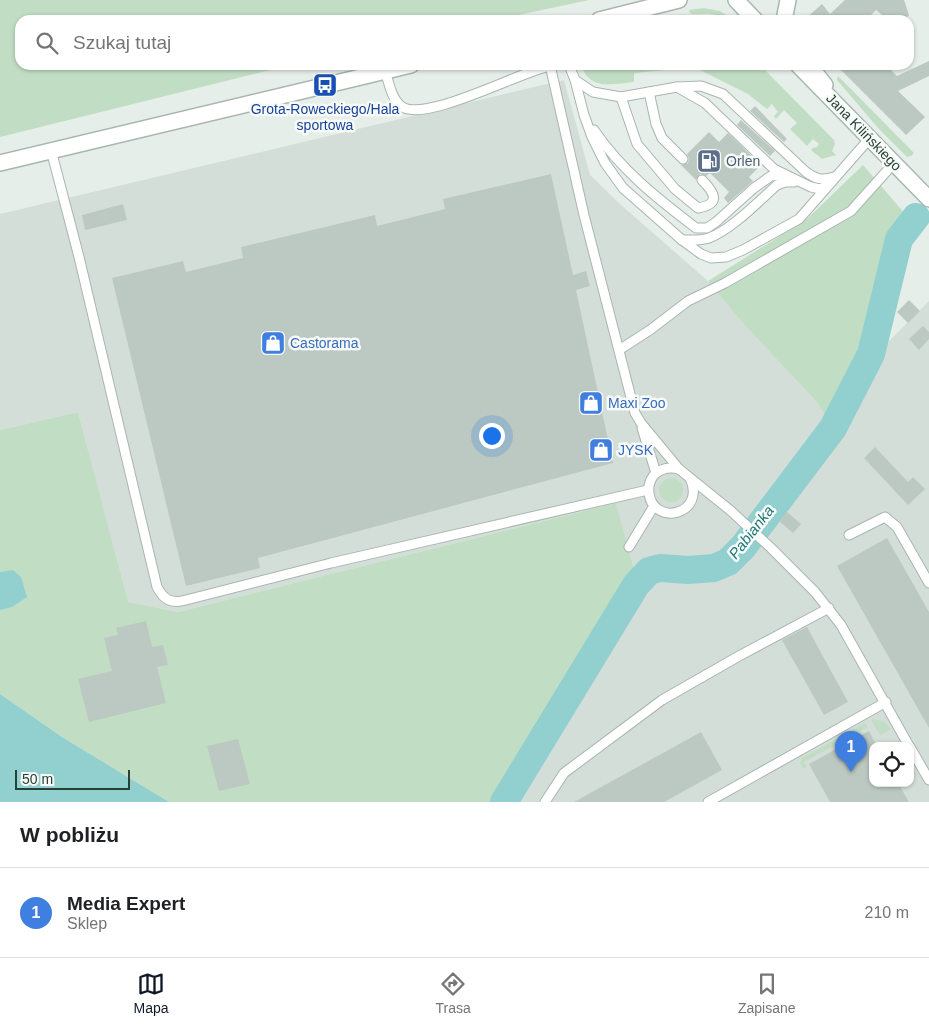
<!DOCTYPE html>
<html lang="pl">
<head>
<meta charset="utf-8">
<style>
  body { margin:0; font-family:Helvetica,sans-serif; background:#f2f2f2; color:#202124 }
  .controls { position:absolute; right:15px; bottom:15px; display:grid; overflow:hidden; border-radius:10px; box-shadow:0 1px 4px #0004 }
  .controls button { width:45px; height:45px; display:grid; place-items:center; padding:0; border:0; border-bottom:1px solid #e0e0e0; background:#fff; color:#202124; font:25px sans-serif }
  .scale { position:absolute; left:15px; bottom:12px; width:115px; box-sizing:border-box; padding-left:5px; border:2px solid #264034; border-top:0; font-size:14px; line-height:18px; white-space:nowrap; color:#264034; -webkit-text-stroke:4px #f7faf8; paint-order:stroke }
  .you { position:absolute; left:491px; top:435px; width:18px; height:18px; margin:-12px; border:4px solid #fff; border-radius:50%; background:#1a73e8; box-shadow:0 0 0 8px #1a73e833 }
  .badge { display:grid; place-items:center; width:32px; height:32px; border-radius:50%; background:#111827; color:#fff; font-size:16px; font-weight:700 }
  .pin { position:absolute; translate:-50% -41px; filter:drop-shadow(0 1px 2px #0008) }
  .pin::after { content:''; position:absolute; top:26px; width:18px; height:15px; background:inherit; clip-path:polygon(0 0,100% 0,50% 100%) }
  .list { margin:0; padding:0; list-style:none }
  h2 { display:flex; justify-content:space-between; align-items:center; height:65px; margin:0; padding:0 20px; font-size:21px }
  h2 small { font-size:16px; font-weight:400; color:#757577 }
  .list li { display:grid; grid-template-columns:32px 1fr auto; gap:15px; align-items:center; box-sizing:border-box; height:90px; padding:0 20px; border-top:1px solid #e0e0e0 }
  .list b { display:block; font-size:19px; white-space:nowrap }
  .list p { margin:0; font-size:16px; white-space:nowrap; color:#757577 }
  .list em { font-size:16px; font-style:normal; color:#757577 }
  .icon { flex:none; width:28px; height:28px; fill:none; stroke:currentColor; stroke-width:2; stroke-linecap:round; stroke-linejoin:round }
  .map { position:relative; flex:none; width:929px; height:802px; overflow:hidden }
  .search { position:absolute; background:#fff; box-shadow:0 1px 4px #0004; left:15px; right:15px; top:15px; height:55px; display:flex; align-items:center; gap:12px; box-sizing:border-box; padding:0 18px; border-radius:15px; color:#757577; font-size:19px }
  .sheet { height:155px; background:#fff }
  nav { display:flex; justify-content:space-around; align-items:center; box-sizing:border-box; height:70px; border-top:1px solid #e0e0e0; background:#fff; font-size:14px; color:#757577 }
  nav a { display:grid; justify-items:center; gap:2px }
  nav .on { color:#111827 }
  .map>svg:first-child { display:block }
  .built { fill:#d4ded8; fill-rule:evenodd }
  .green { fill:#c1dec4 }
  .water { fill:#92cfcf }
  .lines { fill:none; stroke-linecap:round; stroke-linejoin:round }
  .river { stroke:#92cfcf; stroke-width:28 }
  .building { fill:#bbc9c2 }
  .service-casing { stroke:#a9b6af; stroke-width:11 }
  .tertiary-casing { stroke:#a9b6af; stroke-width:18 }
  .secondary-casing { stroke:#a5b9af; stroke-width:18 }
  .service { stroke:#fff; stroke-width:9 }
  .tertiary { stroke:#fff; stroke-width:15 }
  .secondary { stroke:#fff; stroke-width:15 }
  .labels { text-anchor:middle; dominant-baseline:central; stroke-width:5; stroke-linejoin:round; paint-order:stroke }
  .transit-label { font-size:14px; fill:#164399; stroke:#f7faf8 }
  .street-label { font-size:14px; fill:#264034; stroke:#f7faf8 }
  .service-label { font-size:14px; fill:#4e5e75; stroke:#f7faf8; text-anchor:start }
  .shop-label { font-size:14px; fill:#366cbe; stroke:#f7faf8; text-anchor:start }
  .water-label { font-size:15px; font-style:italic; fill:#227979; stroke:#f7faf8 }
</style>
</head>
<body>
<div class="map">
<svg width="929" height="802" viewBox="0 0 929 802">
  <rect width="100%" height="100%" fill="#e6eee9"/>
  <path class="built" d="M564 80 590 175 620 204 708 281 816 401 837 432 878 352 929 301V802H504L616 503 178 612 127 602 78 412 0 430V214ZM873 746H910V783H873Z"/>
  <g class="green">
    <path d="M0 0H589L495 20H20V65H290L0 137Z"/>
    <path d="M704 8 720 11 733 20C725 20 718 15 710 14 703 13 696 16 690 13L689 10Z"/>
    <path d="M581 65H760L834 140 835 144 832 151 836 155 822 159 811 150 814 147 816 148 819 144 813 139 807 146 790 129 797 123 784 110 776 119 774 116 778 112 772 104 767 109 748 94 694 67 634 73V82C612 84 590 91 581 65Z"/>
    <path d="M838 76 914 153 911 156 907 157 879 129 837 80Z"/>
    <path d="M863 165 912 222 899 239 871 354 833 428 816 401 743 323 708 281 807 219Z"/>
    <path d="M78 412 128 602 178 612 616 503 638 585 505 802H169L62 737 0 694V430Z"/>
    <circle cx="671" cy="490" r="12"/>
    <path d="M873 719 883 721 891 729 880 735 871 720Z"/>
    <path d="M865 723 868 727 804 762 807 767 803 769 800 763 802 758Z"/>
  </g>
  <g class="water">
    <path d="M13 570 21 577 27 597 12 607 0 610V572Z"/>
    <path d="M0 694 62 737 169 802H0Z"/>
  </g>
  <g class="lines">
    <path class="river" d="M504 802 636 585 649 571 660 568 688 570 714 568 728 562 743 547 833 428 871 354 899 239 916 217"/>
  </g>
  <g class="building">
    <path d="M845 0H904L909 15 905 20H888L876 10 866 20H804L822 4 830 14Z"/>
    <path d="M929 61V76L898 91 925 117 906 135 836 65H886L897 76Z"/>
    <path d="M755 106 787 139 784 142 750 111Z"/>
    <path d="M741 120 775 151 770 156 737 125Z"/>
    <path d="M709 132 719 142 728 133 761 165 749 177 753 181 728 203 724 198 729 192 710 173 706 176 700 174 696 180 681 165 688 163 689 158 687 154Z"/>
    <path d="M551 174 573 275 586 271 590 286 576 290 613 463 258 558 260 568 186 586 112 278 183 261 186 272 243 258 241 247 375 215 377 226 445 209 443 199Z"/>
    <path d="M123 204 127 220 85 230 82 215Z"/>
    <path d="M909 300 920 311 908 323 897 312Z"/>
    <path d="M923 326 929 332V339L919 350 909 339Z"/>
    <path d="M875 447 908 482 913 477 925 489 908 505 864 458Z"/>
    <path d="M787 512 801 524 793 533 779 521Z"/>
    <path d="M887 538 929 612V728L837 566Z"/>
    <path d="M146 621 152 647 163 645 168 665 157 667 166 703 89 722 78 679 112 671 104 638 118 635 116 628Z"/>
    <path d="M807 627 848 702 824 715 782 640Z"/>
    <path d="M869 731 877 746H873V783H898L909 802H830L809 764Z"/>
    <path d="M701 732 722 770 664 802H574Z"/>
    <path d="M238 739 250 784 219 791 207 746Z"/>
  </g>
  <g class="lines">
    <defs>
      <g id="service">
        <path d="M550 65 584 215 635 413 641 423 679 469 731 511 771 548 815 592 841 625 909 746"/>
        <path d="M569 65 575 80 584 115 592 137 605 163 623 188 682 240 701 254 711 258 726 257 743 250 799 219 870 138"/>
        <path d="M385 71C389 82 391 98 401 106 423 124 520 72 549 66"/>
        <path d="M575 80 593 92 621 97 677 87 705 103 774 169 811 187 820 189 826 186"/>
        <path d="M677 87 701 86 723 94 806 172C816 179 822 181 834 177"/>
        <path d="M649 92 656 124 662 138 683 159"/>
        <path d="M621 97 637 144 675 189 698 208C721 204 715 193 702 180"/>
        <path d="M594 130C621 170 658 199 696 228H707L716 222 754 188 771 176 784 175"/>
        <path d="M51 150 79 257 157 587C164 600 171 604 186 600L331 563 648 490"/>
        <path d="M682 240C691 240 700 241 709 238 731 230 759 201 777 185L785 182H794"/>
        <path d="M619 350 650 330 688 301 725 283 851 211 894 163"/>
        <path d="M642 428 656 473"/>
        <path d="M679 469C670 467 661 468 654 475 650 480 648 486 649 493 653 527 707 515 690 478"/>
        <path d="M849 535 885 517 897 527 929 583"/>
        <path d="M629 547 654 506"/>
        <path d="M910 747 929 780"/>
        <path d="M545 802 564 773 662 700 739 656 829 608"/>
        <path d="M708 802 886 702"/>
      </g>
      <g id="tertiary">
        <path d="M599 20 679 0"/>
        <path d="M784 20 788 0"/>
        <path d="M809 65 825 85"/>
        <path d="M0 163 411 65"/>
      </g>
      <g id="secondary">
        <path d="M736 0 755 20"/>
        <path d="M798 65 929 199"/>
      </g>
    </defs>
    <use href="#service" class="service-casing"/>
    <use href="#tertiary" class="tertiary-casing"/>
    <use href="#secondary" class="secondary-casing"/>
    <use href="#service" class="service"/>
    <use href="#tertiary" class="tertiary"/>
    <use href="#secondary" class="secondary"/>
  </g>
  <defs>
    <symbol id="bus-square" viewBox="-11 -11 22 22"><rect x="-9" y="-9" width="18" height="18" rx="4" fill="#1a4fb4" stroke="#f7faf8"/><path d="M-5-6H5V4H4V6H2V4H-2V6H-4V4H-5ZM-3.5-4V0h7V-4ZM-3.5 1.2v1.5H-2V1.2ZM2 1.2v1.5H3.5V1.2Z" fill="#fff"/></symbol>
    <symbol id="fuel-square" viewBox="-11 -11 22 22"><rect x="-9" y="-9" width="18" height="18" rx="4" fill="#5c6f8a" stroke="#f7faf8"/><path d="M-5.5-6h7V0h2V4h1.3V-2.5L3-4.5l.8-.8L6-3V5H2.5V1h-1V6h-7ZM-4.2-4.7v3.2H.2V-4.7Z" fill="#fff"/></symbol>
    <symbol id="shop-square" viewBox="-11 -11 22 22"><rect x="-9" y="-9" width="18" height="18" rx="4" fill="#3f7fe0" stroke="#f7faf8"/><path d="M-5-2.5h2.3a2.7 3.5 0 0 1 5.4 0H5L5.5 6h-11ZM-1.5-2.5h3a1.5 2.3 0 0 0-3 0Z" fill="#fff"/></symbol>
  </defs>
  <g fill-rule="evenodd">
    <use href="#bus-square" x="311" y="71" width="28" height="28"/>
    <use href="#fuel-square" x="695" y="147" width="28" height="28"/>
    <use href="#shop-square" x="259" y="329" width="28" height="28"/>
    <use href="#shop-square" x="577" y="389" width="28" height="28"/>
    <use href="#shop-square" x="587" y="436" width="28" height="28"/>
  </g>
  <g class="labels">
    <g class="transit-label">
      <text x="325" y="109">Grota-Roweckiego/Hala<tspan x="325" dy="16">sportowa</tspan></text>
    </g>
    <g class="street-label">
      <text transform="translate(864 132) rotate(46)">Jana Kilińskiego</text>
    </g>
    <g class="service-label">
      <text x="726" y="161">Orlen</text>
    </g>
    <g class="shop-label">
      <text x="290" y="343">Castorama</text>
      <text x="608" y="403">Maxi Zoo</text>
      <text x="618" y="450">JYSK</text>
    </g>
    <g class="water-label">
      <text transform="translate(751 532) rotate(-52)">Pabianka</text>
    </g>
  </g>
</svg>
<div class="controls">
<button><svg class="icon" aria-label="locate" viewBox="0 0 24 24"><circle cx="12" cy="12" r="6"/><path d="M12 2v4M12 18v4M2 12h4M18 12h4"/></svg></button>
</div>
<div class="scale">50 m</div>
<div class="you"></div>
<div class="pin badge" style="left:851px;top:772px;background:#3f7fe0">1</div>
<div class="search"><svg class="icon" aria-label="search" viewBox="0 0 24 24"><circle cx="10" cy="10" r="6"/><path d="M15 15l6 6"/></svg>Szukaj tutaj</div>
</div>
<section class="sheet">
<h2>W pobliżu<small></small></h2>
<ul class="list">
<li><span class="badge" style="background:#3f7fe0">1</span><div><b>Media Expert</b><p>Sklep</p></div><em>210 m</em></li>
</ul>
</section>
<nav>
<a class="on"><svg class="icon" aria-label="map" viewBox="0 0 24 24"><path d="M3 6l6-2 6 2 6-2v14l-6 2-6-2-6 2zM9 4v14M15 6v14"/></svg>Mapa</a>
<a><svg class="icon" aria-label="directions" viewBox="0 0 24 24"><path d="M12 3l9 9-9 9-9-9zM9 14v-3h6M13 9l2 2-2 2"/></svg>Trasa</a>
<a><svg class="icon" aria-label="saved" viewBox="0 0 24 24"><path d="M7 4h10v16l-5-4-5 4z"/></svg>Zapisane</a>
</nav>
</body>
</html>
